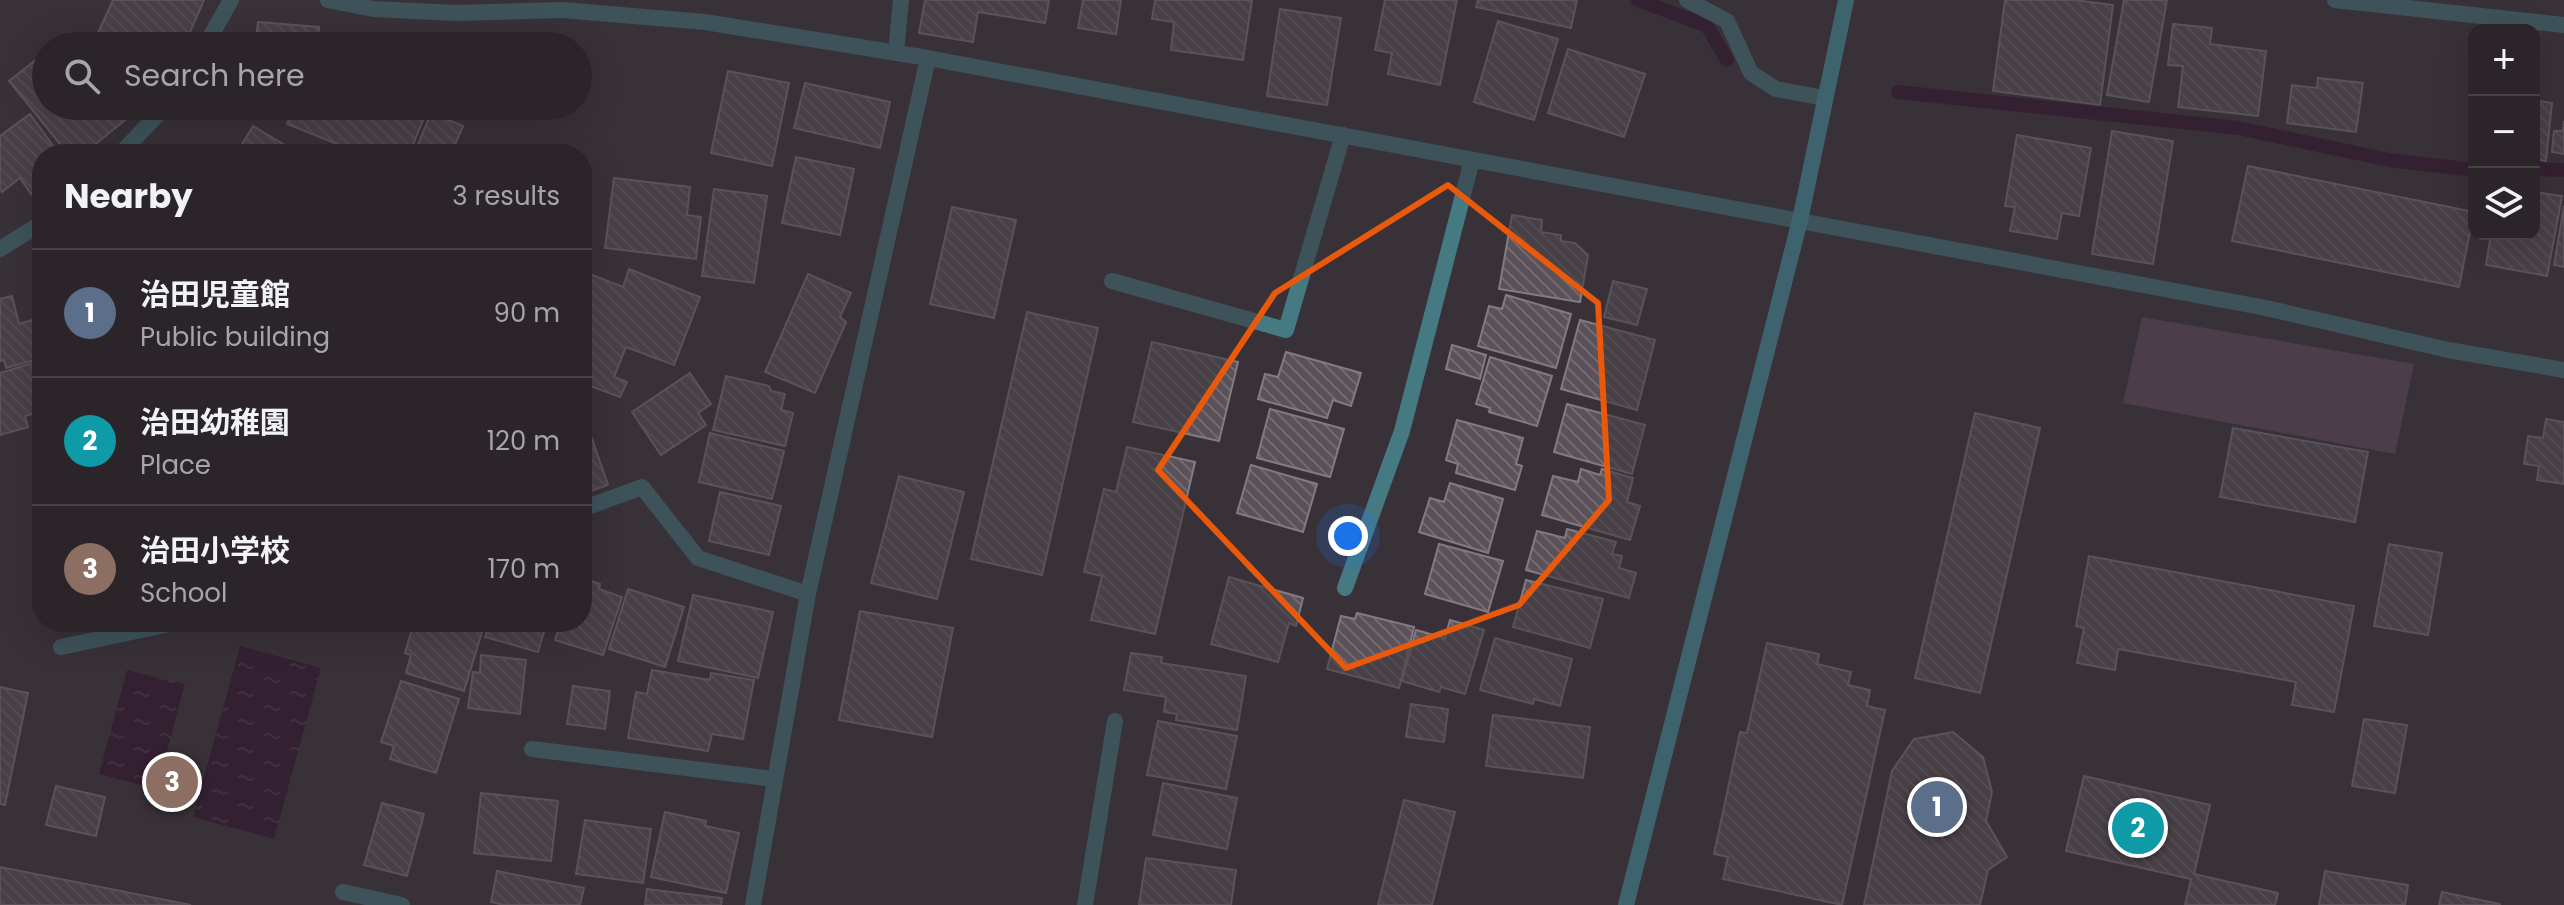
<!DOCTYPE html>
<html lang="en">
<head>
<meta charset="utf-8">
<style>
  body { margin:0; font-family:Poppins,"Noto Sans JP",sans-serif; background:#332d32; color:#f1f3f6 }
  .controls { position:absolute; right:24px; top:24px; display:grid; overflow:hidden; border-radius:16px; box-shadow:0 8px 32px #0002 }
  .controls button { width:72px; height:72px; display:grid; place-items:center; padding:0; border:0; border-bottom:2px solid #474247; background:#2b252a; color:#f1f3f6; font:40px sans-serif }
  .you { position:absolute; left:1348px; top:536px; width:28px; height:28px; margin:-20px; border:6px solid #fff; border-radius:50%; background:#1a73e8; box-shadow:0 0 0 12px #1a73e833 }
  .badge { display:grid; place-items:center; width:52px; height:52px; border-radius:50%; background:#54cadd; color:#fff; font-size:26px; font-weight:700 }
  .pin { position:absolute; translate:-50% -50%; border:4px solid #fff; box-shadow:0 2px 8px #0006 }
  .list { margin:0; padding:0; list-style:none }
  h2 { display:flex; justify-content:space-between; align-items:center; height:104px; margin:0; padding:0 32px; font-size:34px }
  h2 small { font-size:26px; font-weight:400; color:#a6a5a8 }
  .list li { display:grid; grid-template-columns:52px 1fr auto; gap:24px; align-items:center; box-sizing:border-box; height:128px; padding:0 32px; border-top:2px solid #474247 }
  .list b { display:block; font-size:30px; white-space:nowrap }
  .list p { margin:0; font-size:26px; white-space:nowrap; color:#a6a5a8 }
  .list em { font-size:26px; font-style:normal; color:#a6a5a8 }
  .icon { flex:none; width:44px; height:44px; fill:none; stroke:currentColor; stroke-width:2; stroke-linecap:round; stroke-linejoin:round }
  .map { position:relative; flex:none; width:2564px; height:905px; overflow:hidden }
  .search { position:absolute; background:#2b252a; box-shadow:0 8px 32px #0002; left:32px; top:32px; width:560px; height:88px; display:flex; align-items:center; gap:20px; box-sizing:border-box; padding:0 28px; border-radius:44px; color:#a6a5a8; font-size:30px }
  .panel { position:absolute; background:#2b252a; box-shadow:0 8px 32px #0002; left:32px; top:144px; width:560px; height:488px; border-radius:32px }
  .map>svg:first-child { display:block }
  .green { fill:#644c61 }
  .water { fill:url(#water-ripples) }
  .lines { fill:none; stroke-linecap:round; stroke-linejoin:round }
  .stream { stroke:#2e0f2b; stroke-width:14 }
  .building { fill:url(#building-back-hatch); stroke:#847a82; stroke-width:2 }
  .lane { stroke:#467a83; stroke-width:16 }
  .street { stroke:#467a83; stroke-width:16 }
  .secondary { stroke:#48a1b0; stroke-width:16 }
  .marked { fill:none; stroke:#e8590c; stroke-width:6; stroke-linejoin:round }
</style>
</head>
<body>
<div class="map">
<svg width="2564" height="905" viewBox="0 0 2564 905">
  <defs>
    <pattern id="water-ripples" width="26" height="14" patternUnits="userSpaceOnUse" patternTransform="scale(2)"><rect width="26" height="14" fill="#2e0f2b"/><path d="M2 4q2-2 4 0t4 0M15 11q2-2 4 0t4 0" fill="none" stroke="#4c3149"/></pattern>
    <pattern id="building-back-hatch" width="6" height="6" patternUnits="userSpaceOnUse" patternTransform="scale(2)"><rect width="6" height="6" fill="#5b5259"/><path d="M-1 5l2 2M0 0l6 6M5-1l2 2" fill="none" stroke="#726a70"/></pattern>
  </defs>
  <rect width="100%" height="100%" fill="#393138"/>
  <path class="green" d="M2142 317 2414 364 2395 454 2123 403Z"/>
  <g class="water">
    <path d="M240 646 321 668 274 839 193 817Z"/>
    <path d="M127 670 185 684 157 789 99 774Z"/>
  </g>
  <g class="lines">
    <g class="stream">
      <path d="M1638 0 1707 26 1727 60"/>
      <path d="M1898 92 2238 128 2389 160 2474 170"/>
      <path d="M2534 169 2564 170"/>
    </g>
  </g>
  <g class="building">
    <path d="M113 0H204L184 46H92Z"/>
    <path d="M925 0H1049L1045 23 978 12 973 42 919 33Z"/>
    <path d="M1083 0H1121L1116 34 1078 28Z"/>
    <path d="M1155 0H1252L1243 60 1171 50 1174 22 1152 19Z"/>
    <path d="M1385 0H1457L1440 85 1388 74 1392 53 1375 50Z"/>
    <path d="M1478 0H1577L1571 28 1476 7Z"/>
    <path d="M2005 0H2075L2113 5 2100 105 1993 91Z"/>
    <path d="M2124 0H2167L2149 102 2107 95Z"/>
    <path d="M1280 9 1341 18 1327 105 1267 96Z"/>
    <path d="M1498 21 1558 39 1534 120 1474 102Z"/>
    <path d="M258 22 319 27 317 46H255Z"/>
    <path d="M2173 24 2212 28 2210 44 2266 51 2258 116 2178 107 2183 66 2168 65Z"/>
    <path d="M69 33 79 46H53Z"/>
    <path d="M1568 49 1645 74 1624 137 1548 113Z"/>
    <path d="M46 52V106H136L139 109 83 154H68L9 81Z"/>
    <path d="M728 71 789 83 772 166 711 153Z"/>
    <path d="M2318 78 2363 83 2356 132 2287 123 2292 85 2317 88Z"/>
    <path d="M805 83 890 102 880 148 794 128Z"/>
    <path d="M2534 100 2552 103 2546 161 2534 159Z"/>
    <path d="M295 106H429L409 154H362L287 124Z"/>
    <path d="M431 113 463 126 451 154H414Z"/>
    <path d="M30 114 59 154H42V186L31 194 20 178 2 192 0 189V136Z"/>
    <path d="M2564 121V154L2552 152 2554 131H2563Z"/>
    <path d="M253 126 300 154H236Z"/>
    <path d="M2112 131 2173 141 2153 264 2092 254Z"/>
    <path d="M2017 135 2091 148 2079 216 2062 213 2057 239 2010 231 2015 207 2005 206Z"/>
    <path d="M796 157 854 169 840 235 782 223Z"/>
    <path d="M2248 166 2474 212 2459 287 2232 241Z"/>
    <path d="M614 178 690 187 687 215 701 217 696 259 605 248Z"/>
    <path d="M714 189 767 196 754 283 702 276Z"/>
    <path d="M2534 192 2562 196 2547 276 2486 265 2491 234H2534Z"/>
    <path d="M2564 206V267L2554 265Z"/>
    <path d="M952 207 1016 220 994 318 930 304Z"/>
    <path d="M1512 215 1542 220 1541 232 1561 235V241L1575 243 1588 255 1580 302 1499 289Z"/>
    <path d="M629 269 700 297 674 365 626 347 614 377 627 382 620 397 582 383V343L589 325 582 323V271L623 287Z"/>
    <path d="M808 274 851 293 840 317 846 322 815 393 765 372Z"/>
    <path d="M1613 281 1647 289 1637 325 1604 317Z"/>
    <path d="M1506 295 1571 314 1556 368 1478 346 1489 306 1502 309Z"/>
    <path d="M12 296 19 324 32 320 42 358 6 368 4 360 0 361V299Z"/>
    <path d="M1027 312 1098 328 1042 575 971 559Z"/>
    <path d="M1580 320 1655 340 1637 410 1561 389Z"/>
    <path d="M1152 342 1238 362 1219 441 1133 422Z"/>
    <path d="M1452 345 1486 355 1480 379 1446 369Z"/>
    <path d="M1286 352 1361 373 1351 406 1333 400 1327 418 1258 399 1265 374 1278 377Z"/>
    <path d="M1490 357 1552 376 1537 426 1489 412 1490 408 1476 404Z"/>
    <path d="M33 363 34 366 42 364V411L25 416 28 427 0 435V373Z"/>
    <path d="M690 373 711 404 698 413 706 425 661 455 632 412Z"/>
    <path d="M726 376 769 386 771 391 785 394 781 410 793 413 785 446 713 430Z"/>
    <path d="M1567 404 1645 425 1632 474 1554 452Z"/>
    <path d="M1270 409 1344 429 1330 477 1257 458Z"/>
    <path d="M1975 413 2040 428 1980 693 1915 678Z"/>
    <path d="M2546 419 2564 422V484L2537 480 2539 466 2524 464 2528 436 2543 438Z"/>
    <path d="M1457 420 1523 438 1516 464 1522 466 1515 490 1456 473 1458 464 1446 460Z"/>
    <path d="M2233 428 2368 452 2355 522 2220 497Z"/>
    <path d="M589 430 608 485 582 494V432Z"/>
    <path d="M710 433 784 451 772 499 699 482Z"/>
    <path d="M1127 447 1195 462 1155 634 1091 620 1102 576 1084 572 1104 489 1116 492Z"/>
    <path d="M1251 465 1317 484 1303 532 1237 513Z"/>
    <path d="M1581 469 1600 475 1602 469 1633 478 1627 502 1640 506 1630 540 1542 515 1553 476 1578 482Z"/>
    <path d="M899 476 964 492 937 599 871 583Z"/>
    <path d="M1450 483 1503 499 1488 553 1419 532 1430 498 1444 502Z"/>
    <path d="M720 492 781 506 769 555 709 541Z"/>
    <path d="M1567 529 1616 542 1612 554 1622 556 1619 568 1636 573 1629 598 1526 570 1537 531 1565 538Z"/>
    <path d="M1439 544 1503 561 1488 612 1425 594Z"/>
    <path d="M2389 544 2442 553 2428 635 2374 626Z"/>
    <path d="M2089 556 2354 606 2334 712 2292 705 2296 682 2118 649 2115 670 2077 663 2084 628 2076 626Z"/>
    <path d="M1229 577 1303 598 1296 626 1289 623 1278 662 1211 644Z"/>
    <path d="M582 578 600 584 599 589 622 597 603 655 555 640 561 622H582Z"/>
    <path d="M1526 580 1603 599 1590 648 1513 627Z"/>
    <path d="M628 589 684 607 665 667 609 649Z"/>
    <path d="M693 595 773 612 758 678 678 661Z"/>
    <path d="M860 611 953 628 932 737 839 720Z"/>
    <path d="M1357 613 1414 627 1399 688 1327 669 1341 616 1355 619Z"/>
    <path d="M1450 620 1484 630 1465 694 1441 687 1439 692 1402 681 1416 630 1445 638Z"/>
    <path d="M414 622H468L466 627 482 632 464 691 406 673 411 655 405 653Z"/>
    <path d="M490 622H547L538 652 485 637Z"/>
    <path d="M1495 638 1572 659 1560 706 1534 699 1533 704 1480 690Z"/>
    <path d="M1767 643 1819 654 1817 664 1851 672 1848 685 1870 690 1867 706 1885 710 1842 905 1723 879 1728 857 1714 854 1740 732 1747 733Z"/>
    <path d="M1131 653 1162 657 1161 663 1246 676 1237 730 1176 720 1177 714 1164 712 1166 697 1124 690Z"/>
    <path d="M481 655 526 660 520 714 468 708 473 672 480 673Z"/>
    <path d="M652 670 710 680 711 673 754 680 743 739 712 734 708 751 628 738 636 692 647 694Z"/>
    <path d="M401 681 459 699 436 773 390 759 394 746 381 742Z"/>
    <path d="M573 686 610 691 605 729 567 724Z"/>
    <path d="M0 687 28 693 5 805 0 804Z"/>
    <path d="M1411 704 1448 709 1444 742 1406 737Z"/>
    <path d="M1493 715 1590 727 1583 778 1486 766Z"/>
    <path d="M2364 719 2407 725 2395 793 2352 786Z"/>
    <path d="M1158 721 1237 736 1226 789 1147 775Z"/>
    <path d="M1953 732 1983 757 1992 792 1986 821 2007 857 1988 870 1980 905H1864L1892 771 1914 739Z"/>
    <path d="M2084 776 2210 805 2194 874 2278 893 2275 905H2185L2191 879 2066 851Z"/>
    <path d="M1163 783 1237 798 1227 849 1153 835Z"/>
    <path d="M56 786 105 797 96 836 46 825Z"/>
    <path d="M481 793 558 801 551 861 474 853Z"/>
    <path d="M1404 800 1455 812 1432 905H1378Z"/>
    <path d="M382 803 424 814 407 876 364 865Z"/>
    <path d="M665 812 706 821 705 826 739 833 726 893 651 877Z"/>
    <path d="M585 820 651 829 643 883 576 874Z"/>
    <path d="M1146 858 1236 870 1231 905H1139Z"/>
    <path d="M0 867 191 905H0Z"/>
    <path d="M497 871 584 888 580 905H504L491 902Z"/>
    <path d="M2325 871 2408 885 2405 905H2319Z"/>
    <path d="M647 889 722 898 721 905H645Z"/>
    <path d="M2442 892 2500 904V905H2439Z"/>
  </g>
  <g class="lines">
    <g class="lane">
      <path d="M1687 0 1727 21 1751 73 1776 89 1824 98"/>
      <path d="M896 53 901 0"/>
      <path d="M582 509 642 487 698 558 808 594"/>
      <path d="M61 647 179 622"/>
      <path d="M343 892 402 905"/>
      <path d="M753 905 808 594 928 58"/>
      <path d="M1085 905 1115 721"/>
    </g>
    <g class="street">
      <path d="M328 0 373 9 456 13 562 10 705 22 928 58 2266 308 2448 350 2564 370"/>
      <path d="M2335 0 2564 25"/>
      <path d="M205 46 231 0"/>
      <path d="M120 154 166 106"/>
      <path d="M0 249 42 223"/>
      <path d="M1112 281 1286 330 1343 135"/>
      <path d="M1345 588 1402 431 1472 160"/>
      <path d="M532 749 774 779"/>
    </g>
    <path class="secondary" d="M1626 905 1800 220 1846 0"/>
  </g>
  <path d="M0 0H2564V905H0ZM1448 185 1598 303 1609 500 1519 605 1346 668 1158 470 1275 293Z" fill="#393138" fill-opacity=".55" fill-rule="evenodd"/>
  <path class="marked" d="M1448 185 1598 303 1609 500 1519 605 1346 668 1158 470 1275 293Z"/>
</svg>
<div class="controls">
<button>+</button>
<button>−</button>
<button><svg class="icon" aria-label="layers" viewBox="0 0 24 24"><path d="M12 4l9 5-9 5-9-5zM3 14l9 5 9-5"/></svg></button>
</div>
<div class="you"></div>
<div class="pin badge" style="left:1937px;top:807px;background:#5c6f8a">1</div>
<div class="pin badge" style="left:2138px;top:828px;background:#0f9aa8">2</div>
<div class="pin badge" style="left:172px;top:782px;background:#8d6e63">3</div>
<div class="search"><svg class="icon" aria-label="search" viewBox="0 0 24 24"><circle cx="10" cy="10" r="6"/><path d="M15 15l6 6"/></svg>Search here</div>
<section class="panel">
<h2>Nearby<small>3 results</small></h2>
<ul class="list">
<li><span class="badge" style="background:#5c6f8a">1</span><div><b>治田児童館</b><p>Public building</p></div><em>90 m</em></li>
<li><span class="badge" style="background:#0f9aa8">2</span><div><b>治田幼稚園</b><p>Place</p></div><em>120 m</em></li>
<li><span class="badge" style="background:#8d6e63">3</span><div><b>治田小学校</b><p>School</p></div><em>170 m</em></li>
</ul>
</section>
</div>
</body>
</html>
